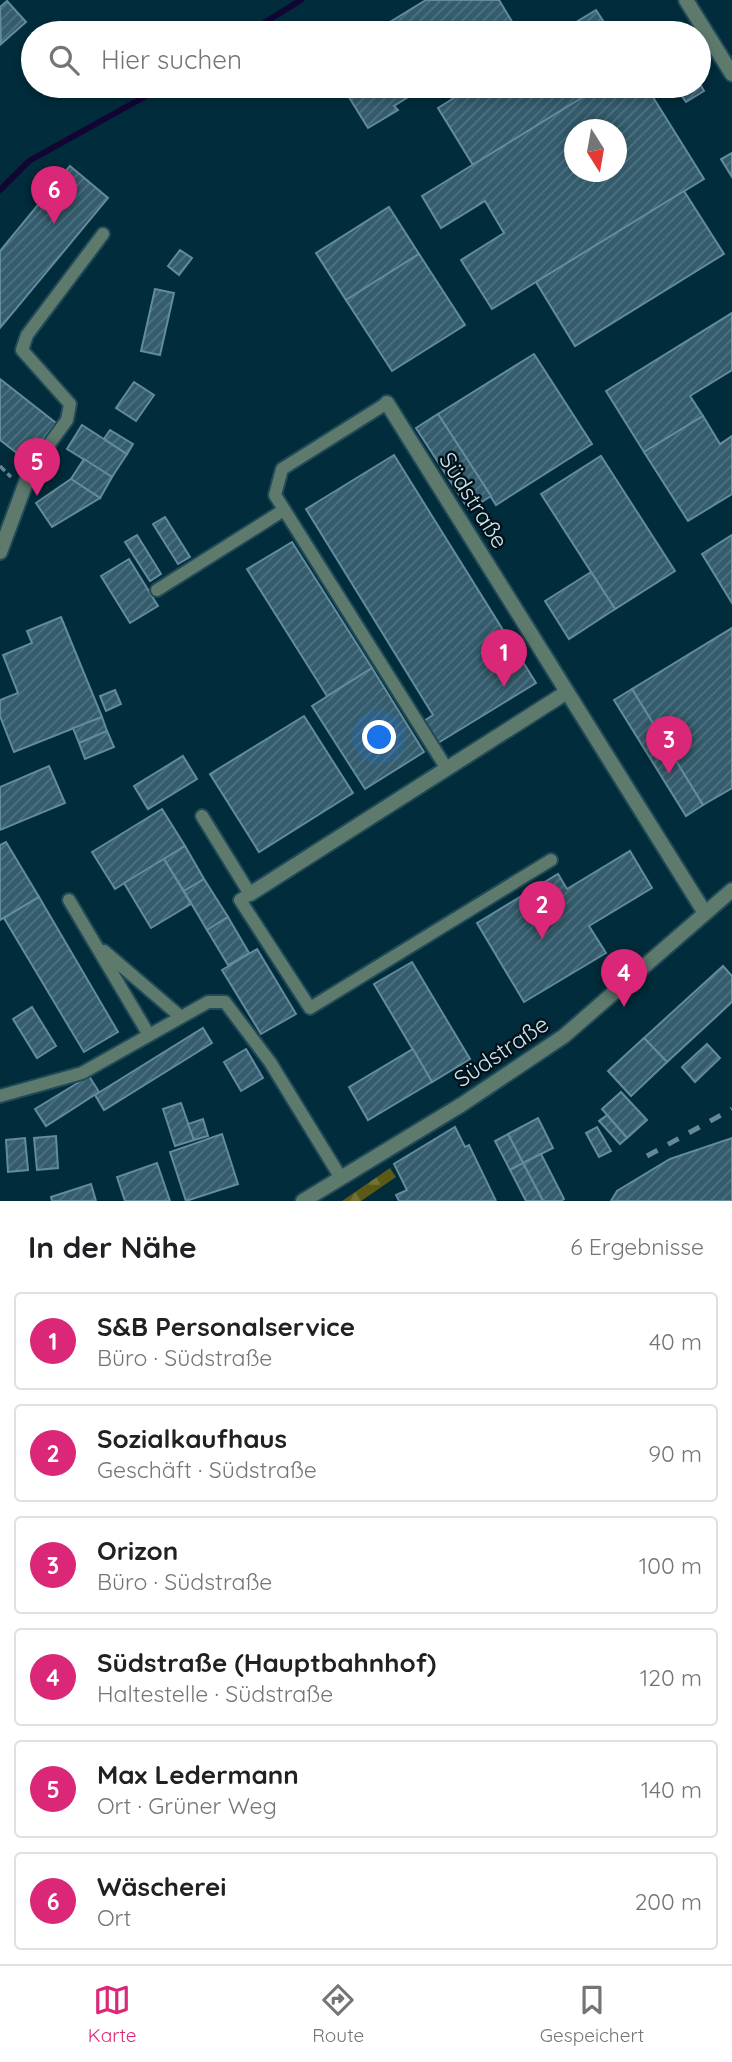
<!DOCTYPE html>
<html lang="de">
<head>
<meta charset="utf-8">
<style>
  body { margin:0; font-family:Quicksand,sans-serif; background:#f2f2f2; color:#202124 }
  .compass { position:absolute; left:564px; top:119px; width:63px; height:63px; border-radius:50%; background:#fff; box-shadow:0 4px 10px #0003; rotate:169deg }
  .you { position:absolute; left:380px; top:738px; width:24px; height:24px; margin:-18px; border:5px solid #fff; border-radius:50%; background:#1a73e8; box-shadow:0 0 0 10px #1a73e833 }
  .badge { display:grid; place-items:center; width:46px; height:46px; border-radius:50%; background:#db2777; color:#fff; font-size:23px; font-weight:700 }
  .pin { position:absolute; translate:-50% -58px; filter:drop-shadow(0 2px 4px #0008) }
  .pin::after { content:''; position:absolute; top:37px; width:24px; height:21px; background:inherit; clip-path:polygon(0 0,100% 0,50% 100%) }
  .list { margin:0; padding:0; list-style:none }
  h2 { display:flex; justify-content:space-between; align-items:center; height:91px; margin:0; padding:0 28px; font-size:30px }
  h2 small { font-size:23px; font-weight:400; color:#757577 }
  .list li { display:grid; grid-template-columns:46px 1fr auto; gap:21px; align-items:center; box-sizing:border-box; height:98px; margin:0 14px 14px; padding:0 14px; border:2px solid #e0e0e0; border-radius:7px }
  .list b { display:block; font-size:26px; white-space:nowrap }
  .list p { margin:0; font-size:23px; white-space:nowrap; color:#757577 }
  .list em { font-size:23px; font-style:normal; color:#757577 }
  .icon { flex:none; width:38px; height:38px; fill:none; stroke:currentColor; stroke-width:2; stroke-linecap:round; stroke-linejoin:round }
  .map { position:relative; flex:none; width:732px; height:1201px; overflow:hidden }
  .search { position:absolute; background:#fff; box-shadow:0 4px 10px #0003; left:21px; right:21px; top:21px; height:77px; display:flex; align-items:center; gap:18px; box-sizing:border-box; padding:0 24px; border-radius:38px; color:#757577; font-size:26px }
  .sheet { height:763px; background:#fff }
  nav { display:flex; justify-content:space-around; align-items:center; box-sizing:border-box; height:98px; border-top:2px solid #e0e0e0; background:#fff; font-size:19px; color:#757577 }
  nav a { display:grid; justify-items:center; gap:4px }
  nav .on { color:#db2777 }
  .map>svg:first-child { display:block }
  .forest { fill:url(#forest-firs) }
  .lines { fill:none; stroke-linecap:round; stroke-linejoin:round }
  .stream { stroke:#120534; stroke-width:6 }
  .building { fill:url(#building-hatch); stroke:#628b9d; stroke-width:2; fill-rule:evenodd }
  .lane-casing { stroke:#214a58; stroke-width:16 }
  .street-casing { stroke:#214a58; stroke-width:18 }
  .path { stroke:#648592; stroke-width:3.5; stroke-dasharray:7 3.5; stroke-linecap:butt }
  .lane { stroke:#5d7a6d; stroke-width:12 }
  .street { stroke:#5d7a6d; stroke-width:14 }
  .rail { stroke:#678895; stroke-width:5; stroke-dasharray:12 12; stroke-linecap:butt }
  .labels { text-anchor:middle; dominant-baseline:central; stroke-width:5; stroke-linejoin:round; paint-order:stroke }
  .street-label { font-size:23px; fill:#cfe5ef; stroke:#031219 }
</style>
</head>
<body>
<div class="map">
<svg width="732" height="1201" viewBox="0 0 732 1201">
  <defs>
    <pattern id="forest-firs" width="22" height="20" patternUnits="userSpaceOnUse" patternTransform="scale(1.75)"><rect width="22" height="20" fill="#5b5916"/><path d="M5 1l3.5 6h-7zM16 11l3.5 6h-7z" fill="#727138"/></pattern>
    <pattern id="building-hatch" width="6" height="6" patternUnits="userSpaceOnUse" patternTransform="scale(1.75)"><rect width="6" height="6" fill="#345c6d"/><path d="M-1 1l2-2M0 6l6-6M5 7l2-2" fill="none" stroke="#507382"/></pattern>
  </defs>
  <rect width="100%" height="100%" fill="#002c3b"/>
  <path class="forest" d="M390 1168 396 1177 361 1201H342Z"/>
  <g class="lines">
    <g class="stream">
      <path d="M248 33 301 0"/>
      <path d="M0 190 29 161 164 86"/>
    </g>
  </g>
  <g class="building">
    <path d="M426 0H499L517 30 512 33H372Z"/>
    <path d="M7 1 26 22 1 44 0 7Z"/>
    <path d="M596 10 611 33H558Z"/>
    <path d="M699 82 704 91 686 102 675 86H699Z"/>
    <path d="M342 86H426L394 106 398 110 368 128Z"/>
    <path d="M473 86H601L473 165 438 108Z"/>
    <path d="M601 86H646L704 179 492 309 461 260 504 233 485 201 441 228 422 196ZM574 130H616V172H574Z"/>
    <path d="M732 153V177L721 159Z"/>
    <path d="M70 166 108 198 0 328V251Z"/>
    <path d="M684 191 724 254 575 346 536 282Z"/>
    <path d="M389 207 419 254 346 300 316 253Z"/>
    <path d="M180 250 192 258 179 275 168 266Z"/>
    <path d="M419 254 465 325 392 371 346 300Z"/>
    <path d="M155 289 174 293 160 355 141 351Z"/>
    <path d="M732 313V370L690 396 703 416 644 452 606 391Z"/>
    <path d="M534 354 592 444 496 505 438 414Z"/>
    <path d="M0 379 56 423 26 460 0 440Z"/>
    <path d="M134 382 154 395 136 421 116 408Z"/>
    <path d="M438 414 491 496 469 510 416 428Z"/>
    <path d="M703 416 720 444 732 436V494L688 521 644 452Z"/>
    <path d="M82 425 127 454 112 477 67 449Z"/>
    <path d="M110 430 133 444 127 454 104 439Z"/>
    <path d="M394 455 536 683 438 743 424 721 433 715 306 509Z"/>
    <path d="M601 456 675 571 615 609 541 494Z"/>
    <path d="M84 459 112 477 100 498 71 479Z"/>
    <path d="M71 479 100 498 52 527 36 503Z"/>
    <path d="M165 517 190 557 178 564 153 524Z"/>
    <path d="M137 535 161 574 150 581 125 542Z"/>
    <path d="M732 535V603L702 554Z"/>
    <path d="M292 542 372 668 327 696 247 569Z"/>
    <path d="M129 559 158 606 130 623 101 576Z"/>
    <path d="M591 572 615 609 569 639 545 601Z"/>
    <path d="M61 617 102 717 14 752 0 716V700L18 693 3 655 32 643 27 631Z"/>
    <path d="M732 628V788L703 805 632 689Z"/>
    <path d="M372 668 424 752 365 789 312 706Z"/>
    <path d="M632 689 703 805 686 816 614 700Z"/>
    <path d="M115 690 121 704 106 711 100 696Z"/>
    <path d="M304 716 353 793 259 852 210 774Z"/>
    <path d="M102 717 107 731 79 743 73 728Z"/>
    <path d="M107 731 114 747 85 759 79 743Z"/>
    <path d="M183 756 197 779 148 809 134 786Z"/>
    <path d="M49 766 65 803 0 830V787Z"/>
    <path d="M162 809 185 846 115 889 92 852Z"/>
    <path d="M6 842 39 897 0 920V845Z"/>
    <path d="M185 846 204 879 184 891 164 859Z"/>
    <path d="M630 851 652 888 589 926 606 953 524 1002 477 923 558 874 567 889Z"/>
    <path d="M164 859 191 904 151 928 124 883Z"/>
    <path d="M204 879 228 917 207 930 184 891Z"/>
    <path d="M39 897 118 1032 84 1052 4 918Z"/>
    <path d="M228 917 249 953 228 965 207 930Z"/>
    <path d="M257 949 296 1014 261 1034 222 970Z"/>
    <path d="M412 962 470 1059 432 1082 374 984Z"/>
    <path d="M723 966 732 976V1002L667 1062 644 1038Z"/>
    <path d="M32 1007 56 1046 37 1058 13 1019Z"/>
    <path d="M203 1028 212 1043 104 1110 95 1095Z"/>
    <path d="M644 1038 667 1062 631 1096 608 1071Z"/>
    <path d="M707 1044 720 1058 695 1082 682 1067Z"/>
    <path d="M246 1049 263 1078 241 1091 224 1062Z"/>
    <path d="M413 1049 432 1082 368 1120 349 1087Z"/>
    <path d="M89 1076 99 1092 46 1126 35 1109Z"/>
    <path d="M621 1092 647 1120 627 1138 602 1109Z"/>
    <path d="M181 1103 194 1140 175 1146 163 1109Z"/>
    <path d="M607 1115 627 1138 620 1144 599 1121Z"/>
    <path d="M538 1118 553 1148 523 1163 508 1134Z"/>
    <path d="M203 1119 208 1136 194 1140 188 1124Z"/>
    <path d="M455 1127 465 1147 469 1145 496 1201H399L396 1195 407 1190 394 1164Z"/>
    <path d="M597 1127 611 1151 599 1157 586 1133Z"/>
    <path d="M222 1134 238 1184 186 1201 170 1152Z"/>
    <path d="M508 1134 523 1163 510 1170 495 1141Z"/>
    <path d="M56 1136 58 1168 37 1170 34 1138Z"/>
    <path d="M25 1138 28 1170 8 1172 6 1140Z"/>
    <path d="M732 1138V1201H611L617 1191 670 1159Z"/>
    <path d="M541 1154 564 1199 561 1201H543L523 1163Z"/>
    <path d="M157 1163 170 1201H125L117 1177Z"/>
    <path d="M523 1163 543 1201H526L510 1170Z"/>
    <path d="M91 1184 96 1201H52L51 1197Z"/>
  </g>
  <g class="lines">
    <defs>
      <g id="lane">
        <path d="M387 403 282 469 275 495 447 769"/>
        <path d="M31 469 67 420 70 404 22 350 27 335 103 234"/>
        <path d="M157 590 284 510"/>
        <path d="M202 816 250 894 240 900 310 1008 551 860"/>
        <path d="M69 900 149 1035"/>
        <path d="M104 951 181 1017"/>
        <path d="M0 1096 82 1073 208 1002H225L270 1062 341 1178"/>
      </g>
      <g id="street">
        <path d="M686 0 732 74"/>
        <path d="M387 403 705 913"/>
        <path d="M0 552 31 469"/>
        <path d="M250 894 567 692"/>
        <path d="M303 1201 461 1105 564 1036 732 890"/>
      </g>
    </defs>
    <use href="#lane" class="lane-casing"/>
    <use href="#street" class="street-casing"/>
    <path class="path" d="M0 466 11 477"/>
    <use href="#lane" class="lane"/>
    <use href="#street" class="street"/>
    <path class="rail" d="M647 1156 732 1109"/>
  </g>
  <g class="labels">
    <g class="street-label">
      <text transform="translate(474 500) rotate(58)">Südstraße</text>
      <text transform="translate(501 1051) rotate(-34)">Südstraße</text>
    </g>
  </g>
</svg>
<svg class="compass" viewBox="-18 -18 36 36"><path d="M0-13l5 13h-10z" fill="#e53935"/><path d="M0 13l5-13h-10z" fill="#757577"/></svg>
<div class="you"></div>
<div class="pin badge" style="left:504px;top:687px">1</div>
<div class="pin badge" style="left:542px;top:939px">2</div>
<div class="pin badge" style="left:669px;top:774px">3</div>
<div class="pin badge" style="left:624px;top:1007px">4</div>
<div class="pin badge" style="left:37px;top:496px">5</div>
<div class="pin badge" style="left:54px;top:224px">6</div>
<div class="search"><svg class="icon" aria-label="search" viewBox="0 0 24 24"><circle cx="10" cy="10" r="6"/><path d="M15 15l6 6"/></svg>Hier suchen</div>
</div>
<section class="sheet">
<h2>In der Nähe<small>6 Ergebnisse</small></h2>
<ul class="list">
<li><span class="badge">1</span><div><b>S&amp;B Personalservice</b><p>Büro · Südstraße</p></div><em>40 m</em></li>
<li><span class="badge">2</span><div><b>Sozialkaufhaus</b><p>Geschäft · Südstraße</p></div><em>90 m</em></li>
<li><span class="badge">3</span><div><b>Orizon</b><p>Büro · Südstraße</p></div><em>100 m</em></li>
<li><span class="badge">4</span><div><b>Südstraße (Hauptbahnhof)</b><p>Haltestelle · Südstraße</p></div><em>120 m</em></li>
<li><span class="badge">5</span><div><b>Max Ledermann</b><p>Ort · Grüner Weg</p></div><em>140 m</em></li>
<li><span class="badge">6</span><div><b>Wäscherei</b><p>Ort</p></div><em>200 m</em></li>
</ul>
</section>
<nav>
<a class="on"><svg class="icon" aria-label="map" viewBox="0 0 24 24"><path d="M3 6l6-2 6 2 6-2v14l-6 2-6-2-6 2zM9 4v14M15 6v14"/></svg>Karte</a>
<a><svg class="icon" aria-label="directions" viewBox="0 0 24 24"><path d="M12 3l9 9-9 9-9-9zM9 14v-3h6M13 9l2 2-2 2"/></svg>Route</a>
<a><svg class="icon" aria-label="saved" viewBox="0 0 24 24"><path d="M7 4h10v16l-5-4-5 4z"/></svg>Gespeichert</a>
</nav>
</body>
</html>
